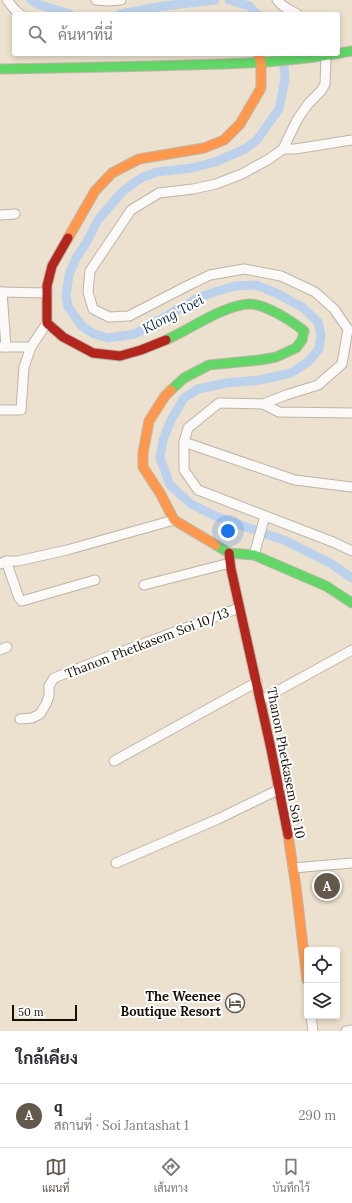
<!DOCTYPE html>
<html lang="th">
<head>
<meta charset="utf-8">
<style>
  body { margin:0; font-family:Lora,Sarabun,serif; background:#f2f2f3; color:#2b2b33 }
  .controls { position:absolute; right:12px; bottom:12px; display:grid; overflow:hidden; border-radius:4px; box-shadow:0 2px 6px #0003 }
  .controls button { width:36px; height:36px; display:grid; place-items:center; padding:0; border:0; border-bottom:1px solid #e1e1e2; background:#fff; color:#2b2b33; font:20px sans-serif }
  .scale { position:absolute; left:12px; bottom:10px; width:65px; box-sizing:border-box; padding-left:4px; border:2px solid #170f05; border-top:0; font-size:11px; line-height:14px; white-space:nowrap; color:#170f05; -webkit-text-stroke:3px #fff; paint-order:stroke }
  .you { position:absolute; left:228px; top:531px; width:14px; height:14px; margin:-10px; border:3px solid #fff; border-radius:50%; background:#1a73e8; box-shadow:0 0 0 6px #1a73e833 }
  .badge { display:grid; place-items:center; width:26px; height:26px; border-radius:50%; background:#62584b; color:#fff; font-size:13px; font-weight:700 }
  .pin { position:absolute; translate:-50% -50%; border:2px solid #fff; box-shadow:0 1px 4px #0006 }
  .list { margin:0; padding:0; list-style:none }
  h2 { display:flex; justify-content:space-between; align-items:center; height:52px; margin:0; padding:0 16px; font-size:17px }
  h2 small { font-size:13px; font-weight:400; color:#7c7c81 }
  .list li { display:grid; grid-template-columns:26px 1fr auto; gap:12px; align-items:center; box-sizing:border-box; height:64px; padding:0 16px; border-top:1px solid #e1e1e2 }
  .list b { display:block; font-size:15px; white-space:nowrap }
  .list p { margin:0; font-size:13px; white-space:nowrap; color:#7c7c81 }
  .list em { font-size:13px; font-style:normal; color:#7c7c81 }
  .icon { flex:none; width:22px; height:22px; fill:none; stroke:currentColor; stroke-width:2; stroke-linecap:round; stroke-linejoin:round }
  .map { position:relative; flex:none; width:352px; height:1031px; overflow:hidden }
  .search { position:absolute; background:#fff; box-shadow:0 2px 6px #0003; left:12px; right:12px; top:12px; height:44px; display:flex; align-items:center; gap:10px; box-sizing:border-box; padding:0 14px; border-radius:4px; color:#7c7c81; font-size:15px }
  .sheet { height:116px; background:#fff }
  nav { display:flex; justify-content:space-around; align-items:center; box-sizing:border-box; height:56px; border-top:1px solid #e1e1e2; background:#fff; font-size:11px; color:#7c7c81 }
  nav a { display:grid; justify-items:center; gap:2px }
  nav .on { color:#62584b }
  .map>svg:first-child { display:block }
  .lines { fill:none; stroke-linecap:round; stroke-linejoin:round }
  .canal { stroke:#bcd2ec; stroke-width:9 }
  .street-casing { stroke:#beb5a7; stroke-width:11 }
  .fast-casing { stroke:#beb5a7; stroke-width:11 }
  .slow-casing { stroke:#beb5a7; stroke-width:11 }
  .jam-casing { stroke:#beb5a7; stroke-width:11 }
  .street { stroke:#fcfaf8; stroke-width:9 }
  .fast { stroke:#63d668; stroke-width:9 }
  .slow { stroke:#ff974d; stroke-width:9 }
  .jam { stroke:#b3261e; stroke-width:9 }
  .labels { text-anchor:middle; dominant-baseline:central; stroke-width:4; stroke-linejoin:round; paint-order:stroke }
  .street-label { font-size:13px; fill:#170f05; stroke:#fff }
  .poi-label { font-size:13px; font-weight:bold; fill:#170f05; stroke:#fff; text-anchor:end }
  .water-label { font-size:14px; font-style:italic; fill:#0c2c4f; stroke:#fff }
</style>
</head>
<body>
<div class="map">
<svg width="352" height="1031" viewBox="0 0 352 1031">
  <rect width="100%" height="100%" fill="#ece0ce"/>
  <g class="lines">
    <g class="canal">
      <path d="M31 0 37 4 70 14"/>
      <path d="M229 0 249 6 257 14"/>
      <path d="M120 14 163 6 215 0"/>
      <path d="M283 54 285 79 279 109 257 140 245 149 215 162 192 168 157 172 141 178 122 192 98 220 86 243 76 258 69 275 66 295 68 307 82 326 94 334 108 338 135 334 196 299 214 292 235 286 256 285 276 293 302 307 318 322 321 335 319 349 308 362 291 373 260 380 227 383 198 389 184 398 171 420 163 440 160 458 170 485 191 504 215 516 286 541 330 563 352 578"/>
    </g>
    <defs>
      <g id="street">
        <path d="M7 0 15 10 20 14"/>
        <path d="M96 0 108 1 121 0"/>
        <path d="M277 0 283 6 297 14"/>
        <path d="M325 54 326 57 325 84 321 91 308 104 297 120 283 149 269 159 242 174 216 184 193 189 159 193 131 210 90 271 88 292 93 309 109 317 129 316 187 286 210 275 244 269 281 276 315 292 334 309 348 329 342 364 318 385 286 395 263 404 219 403 188 428 184 442V470L198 490 333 542 352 551"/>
        <path d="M283 149H295L352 140"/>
        <path d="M0 215 15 214"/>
        <path d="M0 292 47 293"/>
        <path d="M2 292 6 347"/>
        <path d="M0 347H31"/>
        <path d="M263 404 279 412 352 413"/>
        <path d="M0 410H21L24 367 31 347 47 323"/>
        <path d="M184 442 295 480 352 487"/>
        <path d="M254 555 265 516"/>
        <path d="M6 561 19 598 22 601 95 580"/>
        <path d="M0 564 6 561H18L67 550 174 520"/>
        <path d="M144 585 230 563"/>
        <path d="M0 650 7 647"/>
        <path d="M261 700 352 650"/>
        <path d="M20 719 32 718 40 714 46 704 49 696V686L54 678 102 659 239 608"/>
        <path d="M114 761 257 682"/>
        <path d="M116 863 218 819 280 789"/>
        <path d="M293 868 352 863"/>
        <path d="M311 1016 313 1031"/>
        <path d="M346 1031 352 1030"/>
      </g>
      <g id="fast">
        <path d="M0 69C62 68 124 67 186 65 241 64 297 62 352 51"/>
        <path d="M166 340C191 329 223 305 250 304 265 304 292 321 304 331L302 340 296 348 276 357 260 360 209 365 184 378 171 390"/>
        <path d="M216 545 229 553 254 555 326 586 352 603"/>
      </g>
      <g id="slow">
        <path d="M68 238 95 191 112 173 139 159 204 148 224 140 240 124 261 88V62L258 54"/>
        <path d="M171 390 165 396 149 421 143 453V467L160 493 174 520 216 545"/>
        <path d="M288 835 296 887 307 980"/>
      </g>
      <g id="jam">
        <path d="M68 238 52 266 47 286V323L63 337 93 353 120 356 141 350 166 340"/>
        <path d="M229 553 231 569 271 749 288 835"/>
      </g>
    </defs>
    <use href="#street" class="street-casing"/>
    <use href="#fast" class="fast-casing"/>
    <use href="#slow" class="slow-casing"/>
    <use href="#jam" class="jam-casing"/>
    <use href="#street" class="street"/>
    <use href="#fast" class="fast"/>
    <use href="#slow" class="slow"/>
    <use href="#jam" class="jam"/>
  </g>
  <defs>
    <symbol id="hotel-ring" viewBox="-11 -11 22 22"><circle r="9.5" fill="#fff" stroke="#62584b" stroke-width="1.5"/><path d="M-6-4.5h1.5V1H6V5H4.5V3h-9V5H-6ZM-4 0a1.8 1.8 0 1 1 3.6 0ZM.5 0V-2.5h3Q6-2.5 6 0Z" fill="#62584b"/></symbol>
  </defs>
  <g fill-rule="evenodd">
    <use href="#hotel-ring" x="224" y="992" width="22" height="22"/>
  </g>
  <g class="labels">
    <g class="street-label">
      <text transform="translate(147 643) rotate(-21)">Thanon Phetkasem Soi 10/13</text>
      <text transform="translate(286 763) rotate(79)">Thanon Phetkasem Soi 10</text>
    </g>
    <g class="poi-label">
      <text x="221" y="996">The Weenee<tspan x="221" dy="15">Boutique Resort</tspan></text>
    </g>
    <g class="water-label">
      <text transform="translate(173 314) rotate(-28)">Klong Toei</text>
    </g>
  </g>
</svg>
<div class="controls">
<button><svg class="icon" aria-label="locate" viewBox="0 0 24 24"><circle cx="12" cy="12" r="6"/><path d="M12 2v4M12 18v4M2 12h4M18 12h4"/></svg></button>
<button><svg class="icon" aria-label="layers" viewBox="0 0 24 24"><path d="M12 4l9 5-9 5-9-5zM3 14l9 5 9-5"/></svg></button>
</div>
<div class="scale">50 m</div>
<div class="you"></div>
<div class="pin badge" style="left:327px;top:886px">A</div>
<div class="search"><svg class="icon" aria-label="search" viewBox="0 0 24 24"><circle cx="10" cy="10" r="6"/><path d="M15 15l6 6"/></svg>ค้นหาที่นี่</div>
</div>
<section class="sheet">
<h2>ใกล้เคียง<small></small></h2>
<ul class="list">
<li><span class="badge">A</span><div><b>q</b><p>สถานที่ · Soi Jantashat 1</p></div><em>290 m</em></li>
</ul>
</section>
<nav>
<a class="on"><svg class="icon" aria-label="map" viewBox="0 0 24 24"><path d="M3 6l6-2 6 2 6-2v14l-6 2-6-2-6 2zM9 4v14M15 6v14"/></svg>แผนที่</a>
<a><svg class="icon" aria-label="directions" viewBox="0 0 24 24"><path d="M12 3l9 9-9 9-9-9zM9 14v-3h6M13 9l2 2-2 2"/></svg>เส้นทาง</a>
<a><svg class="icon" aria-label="saved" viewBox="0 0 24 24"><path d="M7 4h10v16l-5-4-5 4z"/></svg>บันทึกไว้</a>
</nav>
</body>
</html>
